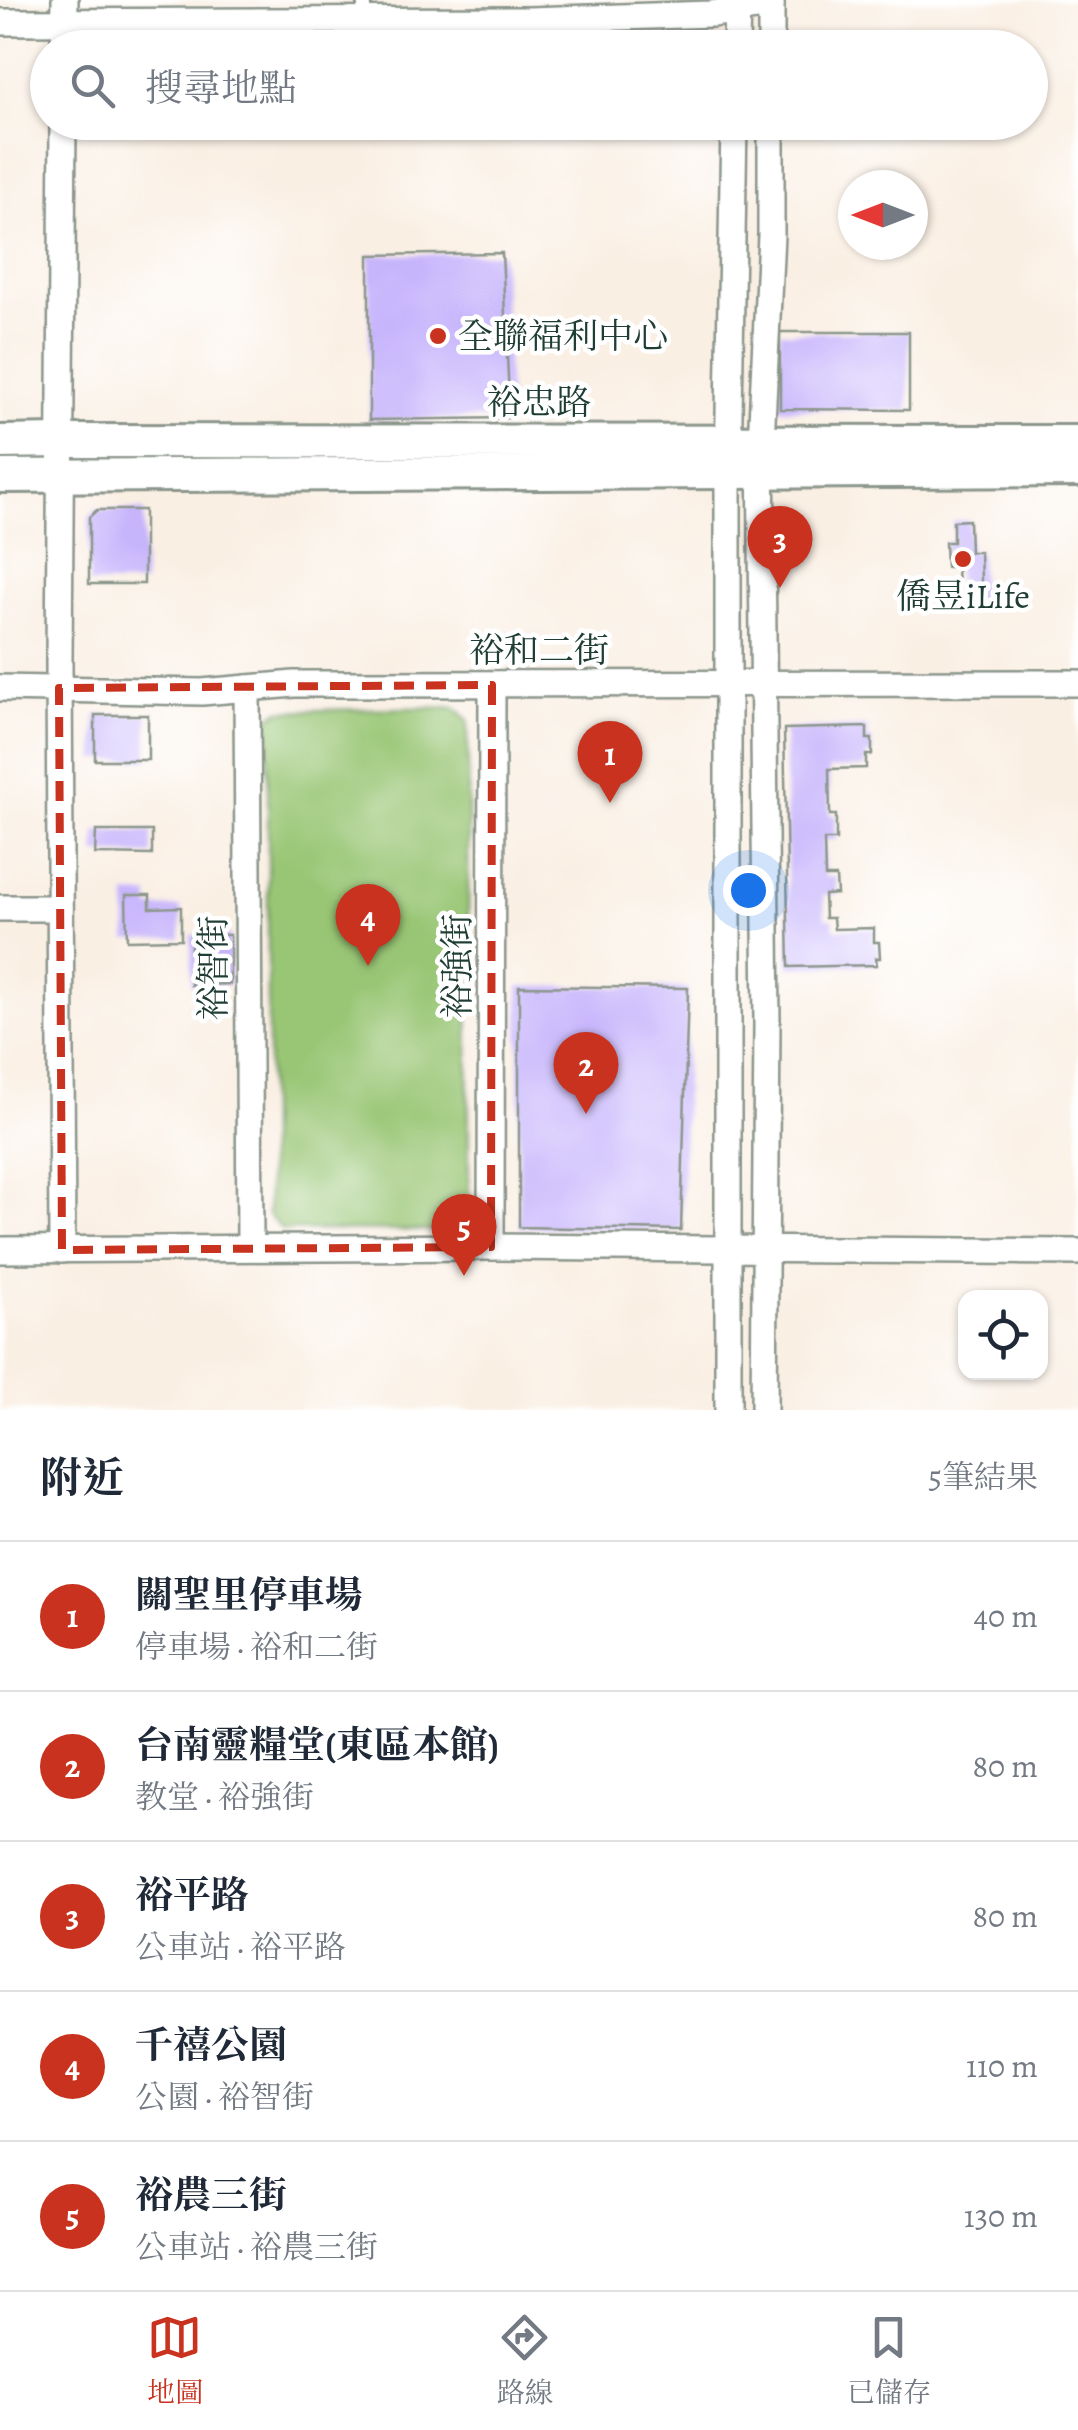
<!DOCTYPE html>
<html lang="zh-TW">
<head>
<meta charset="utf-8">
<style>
  body { margin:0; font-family:Alegreya,"Noto Serif TC",serif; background:#f2f2f3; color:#1f2937 }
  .controls { position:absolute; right:30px; bottom:30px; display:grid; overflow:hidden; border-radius:20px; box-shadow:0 2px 8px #0004 }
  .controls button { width:90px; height:90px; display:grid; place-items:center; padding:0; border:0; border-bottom:2px solid #e0e1e3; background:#fff; color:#1f2937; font:50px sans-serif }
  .compass { position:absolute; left:838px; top:170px; width:90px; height:90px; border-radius:50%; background:#fff; box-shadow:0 2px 8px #0004; rotate:270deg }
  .you { position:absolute; left:748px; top:890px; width:35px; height:35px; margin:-25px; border:8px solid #fff; border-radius:50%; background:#1a73e8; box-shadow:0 0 0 15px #1a73e833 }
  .badge { display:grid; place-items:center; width:65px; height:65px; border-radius:50%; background:#c8321e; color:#fff; font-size:32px; font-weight:700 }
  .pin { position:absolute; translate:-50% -82px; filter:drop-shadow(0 2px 5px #0008) }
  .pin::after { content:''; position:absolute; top:52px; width:35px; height:30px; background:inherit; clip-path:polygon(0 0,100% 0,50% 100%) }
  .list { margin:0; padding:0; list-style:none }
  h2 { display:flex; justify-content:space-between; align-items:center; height:130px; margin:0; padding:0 40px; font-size:42px }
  h2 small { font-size:32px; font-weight:400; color:#747a83 }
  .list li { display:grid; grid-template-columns:65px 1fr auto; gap:30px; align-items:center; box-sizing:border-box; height:150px; padding:0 40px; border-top:2px solid #e0e1e3 }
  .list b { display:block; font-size:38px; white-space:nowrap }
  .list p { margin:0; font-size:32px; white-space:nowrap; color:#747a83 }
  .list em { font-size:32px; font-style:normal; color:#747a83 }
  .icon { flex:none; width:55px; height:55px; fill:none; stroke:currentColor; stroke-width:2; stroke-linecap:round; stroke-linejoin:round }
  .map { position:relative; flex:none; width:1078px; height:1410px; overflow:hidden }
  .search { position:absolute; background:#fff; box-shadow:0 2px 8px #0004; left:30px; right:30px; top:30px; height:110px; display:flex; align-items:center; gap:25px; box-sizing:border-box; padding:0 35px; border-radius:55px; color:#747a83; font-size:38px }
  .sheet { height:880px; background:#fff }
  nav { display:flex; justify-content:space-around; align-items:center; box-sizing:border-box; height:140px; border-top:2px solid #e0e1e3; background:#fff; font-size:28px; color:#747a83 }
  nav a { display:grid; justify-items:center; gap:5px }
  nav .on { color:#c8321e }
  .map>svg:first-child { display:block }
  .green { fill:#99c674; stroke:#5c8254; stroke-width:2.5 }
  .building { fill:#c7b5fc }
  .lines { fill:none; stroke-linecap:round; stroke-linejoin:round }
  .service-casing { stroke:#8c968c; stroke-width:18 }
  .minor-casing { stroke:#8c968c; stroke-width:30 }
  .tertiary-casing { stroke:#8c968c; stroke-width:38 }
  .service { stroke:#fff; stroke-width:12 }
  .minor { stroke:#fff; stroke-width:25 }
  .tertiary { stroke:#fff; stroke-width:32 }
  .marked { fill:none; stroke:#c8321e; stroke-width:8; stroke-dasharray:20 12; stroke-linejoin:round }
  .poi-dot { fill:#c8321e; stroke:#fff; stroke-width:4 }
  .labels { text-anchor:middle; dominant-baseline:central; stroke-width:9; stroke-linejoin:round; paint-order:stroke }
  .poi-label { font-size:35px; fill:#1f3d34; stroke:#fff; text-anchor:start }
  .street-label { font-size:35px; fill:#1f3d34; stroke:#fff }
</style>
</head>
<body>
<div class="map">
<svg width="1078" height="1410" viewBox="0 0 1078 1410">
  <rect width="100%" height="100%" fill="#fff"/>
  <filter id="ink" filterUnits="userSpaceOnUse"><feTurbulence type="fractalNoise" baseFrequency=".01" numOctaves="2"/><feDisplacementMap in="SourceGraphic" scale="20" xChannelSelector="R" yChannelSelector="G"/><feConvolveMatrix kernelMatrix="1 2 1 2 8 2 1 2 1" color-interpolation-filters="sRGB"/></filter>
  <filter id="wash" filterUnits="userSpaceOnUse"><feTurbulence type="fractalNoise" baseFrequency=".0048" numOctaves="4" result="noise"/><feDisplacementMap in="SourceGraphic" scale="40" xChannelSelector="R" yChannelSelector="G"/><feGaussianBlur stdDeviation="2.25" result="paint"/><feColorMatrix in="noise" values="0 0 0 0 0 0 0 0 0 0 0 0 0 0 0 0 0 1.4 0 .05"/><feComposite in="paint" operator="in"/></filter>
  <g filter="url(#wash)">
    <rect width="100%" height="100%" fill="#faefe3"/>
    <path class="green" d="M455 707 468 720 469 1212 454 1231 282 1230 268 1215V720L278 711Z"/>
    <g id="blocks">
      <g class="building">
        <path d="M502 253 510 418 369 420V255Z"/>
        <path d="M780 332H909V410L780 409Z"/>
        <path d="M97 510H144V584H89V517Z"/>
        <path d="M969 520 970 552H980L982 609H959L957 567H946L945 542H953V521Z"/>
        <rect x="95" y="715" width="53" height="45"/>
        <path d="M867 727V739H872V755H866V768L829 769 830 815H836V840H824L825 877H836L837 894 824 895 825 918H833L834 929 874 928V942H879L880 958H876L877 965 789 967 784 729Z"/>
        <path d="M96 831H152V855L95 854Z"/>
        <path d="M126 895H150V908L181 907V939L127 940Z"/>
        <path d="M191 935H230V984L191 985Z"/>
        <path d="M519 986 688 988 681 1230 519 1227Z"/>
      </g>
    </g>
  </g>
  <g filter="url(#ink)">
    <use href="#blocks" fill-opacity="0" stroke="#8c968c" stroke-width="2.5"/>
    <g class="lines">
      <defs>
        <path id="service" d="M364 20V0"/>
        <g id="minor">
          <path d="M771 0V48"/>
          <path d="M0 22 529 20 712 14 771 6"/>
          <path d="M64 48 65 0"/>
          <path d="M736 48 737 0"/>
          <path d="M0 688 202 692 294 684 1078 683"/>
          <path d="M247 688 250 1247"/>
          <path d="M0 908H60"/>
          <path d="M491 1247 492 685"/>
          <path d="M0 1250 491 1247 1078 1252"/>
          <path d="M62 1250 59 661 63 122"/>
          <path d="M728 1410V473L734 122"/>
          <path d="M764 1410 767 1023 761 443 771 235V122"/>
        </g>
        <g id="tertiary">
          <path d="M0 442 59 441 1078 442"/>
          <path d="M0 476 1078 470"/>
        </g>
      </defs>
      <use href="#service" class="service-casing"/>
      <use href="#minor" class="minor-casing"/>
      <use href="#tertiary" class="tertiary-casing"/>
      <use href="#service" class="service"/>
      <use href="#minor" class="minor"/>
      <use href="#tertiary" class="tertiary"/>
    </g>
  </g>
  <path class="marked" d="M492 685 491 1247 62 1250 59 688Z"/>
  <g class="poi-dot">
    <circle cx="438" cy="336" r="10"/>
    <circle cx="963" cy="559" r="10"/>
  </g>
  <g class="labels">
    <g class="poi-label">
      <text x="458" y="336">全聯福利中心</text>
      <text x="963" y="596" text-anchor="middle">僑昱iLife</text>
    </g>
    <g class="street-label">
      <text x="539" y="402">裕忠路</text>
      <text x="539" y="650">裕和二街</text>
      <text transform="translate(457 966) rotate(-90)">裕強街</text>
      <text transform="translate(213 968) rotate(-90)">裕智街</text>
    </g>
  </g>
</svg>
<div class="controls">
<button><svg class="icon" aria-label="locate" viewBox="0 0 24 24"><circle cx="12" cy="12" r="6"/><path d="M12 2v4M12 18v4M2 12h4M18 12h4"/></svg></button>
</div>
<svg class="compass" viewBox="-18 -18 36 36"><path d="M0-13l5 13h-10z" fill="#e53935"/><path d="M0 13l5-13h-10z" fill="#747a83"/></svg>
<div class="you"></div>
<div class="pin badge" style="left:610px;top:803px">1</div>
<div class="pin badge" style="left:586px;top:1114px">2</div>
<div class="pin badge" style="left:780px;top:588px">3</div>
<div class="pin badge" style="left:368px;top:966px">4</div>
<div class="pin badge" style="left:464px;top:1276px">5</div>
<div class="search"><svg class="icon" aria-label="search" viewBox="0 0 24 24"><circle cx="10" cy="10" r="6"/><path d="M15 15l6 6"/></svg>搜尋地點</div>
</div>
<section class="sheet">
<h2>附近<small>5筆結果</small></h2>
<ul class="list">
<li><span class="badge">1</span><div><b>關聖里停車場</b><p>停車場 · 裕和二街</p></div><em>40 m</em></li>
<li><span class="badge">2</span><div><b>台南靈糧堂(東區本館)</b><p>教堂 · 裕強街</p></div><em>80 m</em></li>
<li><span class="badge">3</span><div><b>裕平路</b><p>公車站 · 裕平路</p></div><em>80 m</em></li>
<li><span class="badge">4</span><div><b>千禧公園</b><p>公園 · 裕智街</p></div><em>110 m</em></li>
<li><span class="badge">5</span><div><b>裕農三街</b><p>公車站 · 裕農三街</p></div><em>130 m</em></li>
</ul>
</section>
<nav>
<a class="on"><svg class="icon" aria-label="map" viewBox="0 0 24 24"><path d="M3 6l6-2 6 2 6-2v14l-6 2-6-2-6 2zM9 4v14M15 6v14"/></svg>地圖</a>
<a><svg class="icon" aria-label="directions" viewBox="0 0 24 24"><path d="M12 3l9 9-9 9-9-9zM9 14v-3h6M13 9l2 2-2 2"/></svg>路線</a>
<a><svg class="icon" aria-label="saved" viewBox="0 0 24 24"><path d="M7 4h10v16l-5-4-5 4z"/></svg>已儲存</a>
</nav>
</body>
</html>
